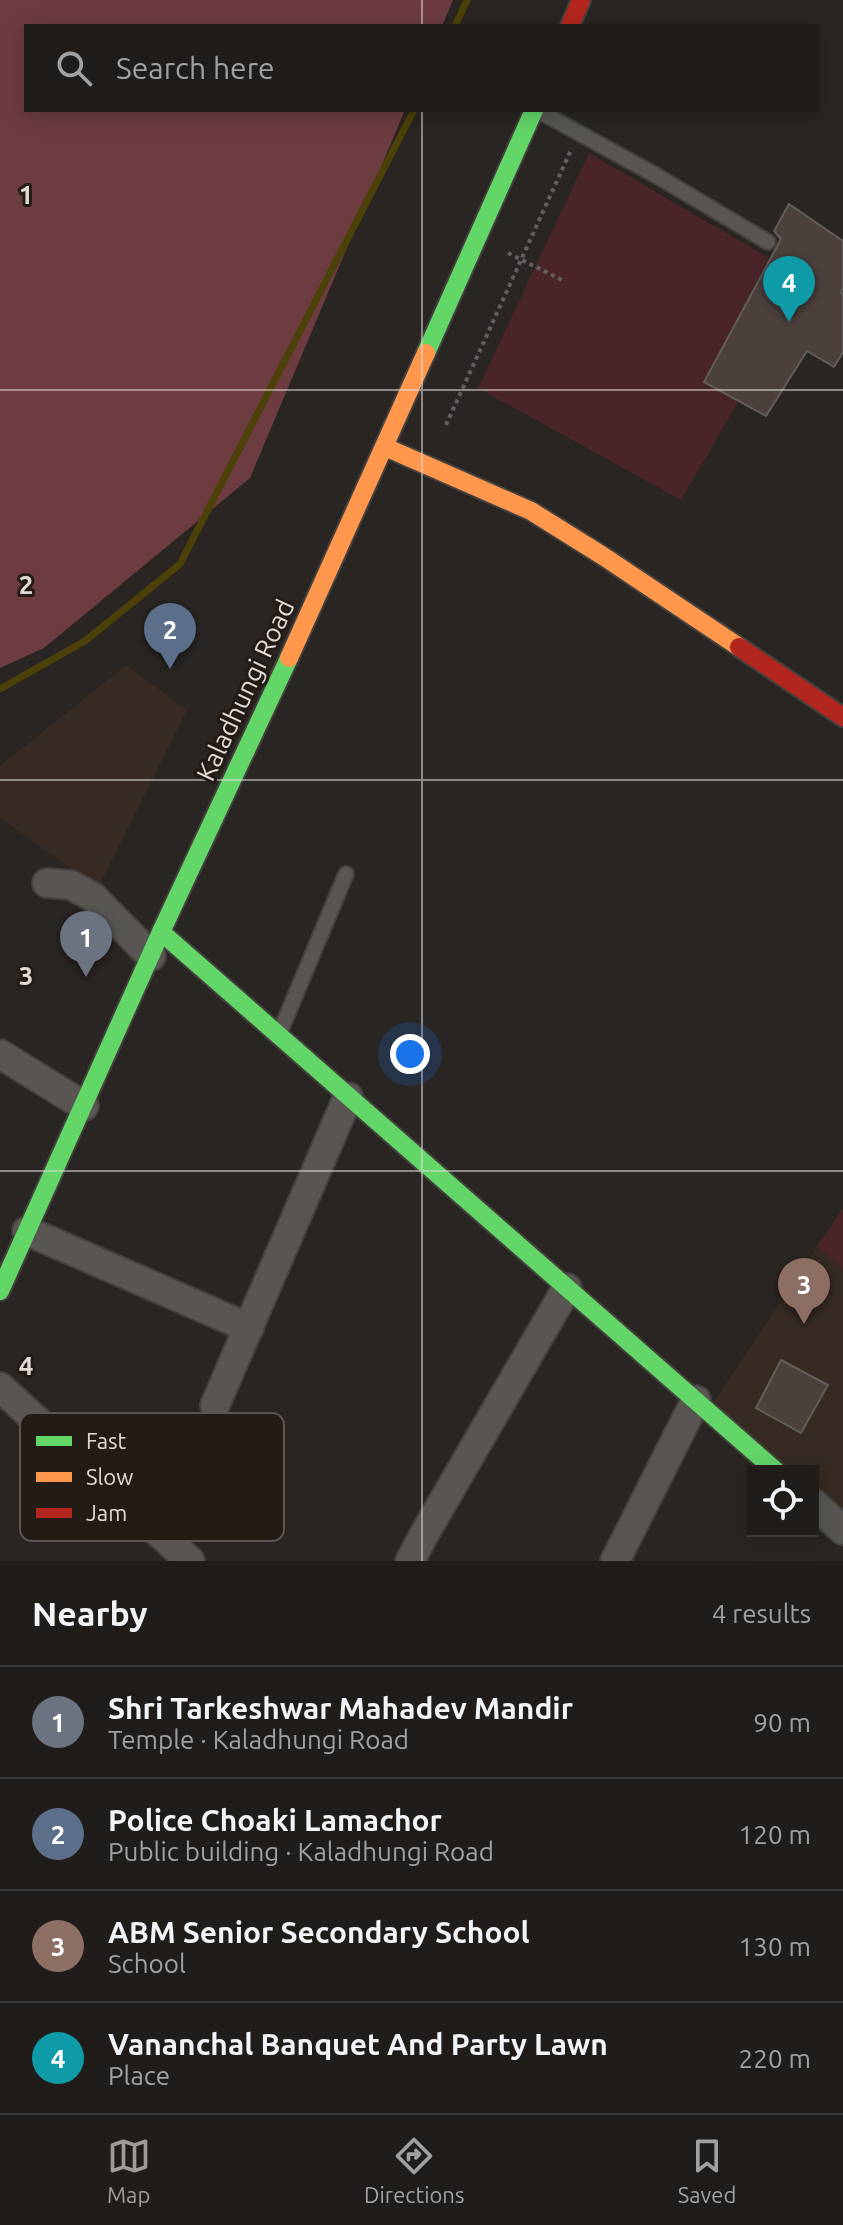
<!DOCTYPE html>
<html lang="en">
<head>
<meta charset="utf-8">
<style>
  body { margin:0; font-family:Ubuntu,sans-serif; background:#272523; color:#f1f3f6 }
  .controls { position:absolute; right:24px; bottom:24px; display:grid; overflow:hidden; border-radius:0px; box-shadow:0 4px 20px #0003 }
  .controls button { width:72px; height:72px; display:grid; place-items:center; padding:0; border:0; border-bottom:2px solid #3c3a39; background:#1f1c1a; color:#f1f3f6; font:40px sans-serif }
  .you { position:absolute; left:410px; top:1054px; width:28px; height:28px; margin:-20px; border:6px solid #fff; border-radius:50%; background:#1a73e8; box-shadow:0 0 0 12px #1a73e833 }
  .badge { display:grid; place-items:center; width:52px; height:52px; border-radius:50%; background:#a09b98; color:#fff; font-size:26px; font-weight:700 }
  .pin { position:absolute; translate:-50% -66px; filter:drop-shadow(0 2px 4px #0008) }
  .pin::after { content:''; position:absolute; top:42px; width:28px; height:24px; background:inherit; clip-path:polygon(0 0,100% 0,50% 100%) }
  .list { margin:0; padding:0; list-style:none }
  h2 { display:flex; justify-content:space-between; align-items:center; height:104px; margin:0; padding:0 32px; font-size:34px }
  h2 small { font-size:26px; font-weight:400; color:#a1a1a2 }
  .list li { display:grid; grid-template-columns:52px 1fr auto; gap:24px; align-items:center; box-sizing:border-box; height:112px; padding:0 32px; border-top:2px solid #3c3a39 }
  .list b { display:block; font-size:30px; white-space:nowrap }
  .list p { margin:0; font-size:26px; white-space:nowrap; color:#a1a1a2 }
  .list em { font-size:26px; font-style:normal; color:#a1a1a2 }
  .icon { flex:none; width:44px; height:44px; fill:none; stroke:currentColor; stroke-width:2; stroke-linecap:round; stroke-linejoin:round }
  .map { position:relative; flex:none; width:843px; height:1561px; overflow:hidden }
  .search { position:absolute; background:#1f1c1a; box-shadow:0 4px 20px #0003; left:24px; right:24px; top:24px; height:88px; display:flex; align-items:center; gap:20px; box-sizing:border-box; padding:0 28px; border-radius:0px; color:#a1a1a2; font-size:30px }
  .sheet { height:552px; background:#1f1c1a }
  nav { display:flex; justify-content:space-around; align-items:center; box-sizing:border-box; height:112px; border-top:2px solid #3c3a39; background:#1f1c1a; font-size:22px; color:#a1a1a2 }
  nav a { display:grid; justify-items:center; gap:4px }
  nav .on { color:#a09b98 }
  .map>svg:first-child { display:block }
  .built { fill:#362a22 }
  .green { fill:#492428 }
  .forest { fill:#6c3c41 }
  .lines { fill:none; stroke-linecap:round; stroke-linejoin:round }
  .stream { stroke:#4c4108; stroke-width:7 }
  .building { fill:#4c403c; stroke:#615d5b; stroke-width:2 }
  .lane-casing { stroke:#43403d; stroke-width:18 }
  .street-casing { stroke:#43403d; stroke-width:32 }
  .fast-casing { stroke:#43403d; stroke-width:22 }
  .slow-casing { stroke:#43403d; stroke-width:22 }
  .jam-casing { stroke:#43403d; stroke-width:22 }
  .path { stroke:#625f5e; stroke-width:4; stroke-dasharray:4 4; stroke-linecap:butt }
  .lane { stroke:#585552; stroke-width:14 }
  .street { stroke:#585552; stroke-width:28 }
  .fast { stroke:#63d668; stroke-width:18 }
  .slow { stroke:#ff974d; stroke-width:18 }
  .jam { stroke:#b3261e; stroke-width:18 }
  .grid { fill:none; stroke:#e0dad7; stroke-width:2; stroke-opacity:0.55 }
  .labels { text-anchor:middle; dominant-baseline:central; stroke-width:6; stroke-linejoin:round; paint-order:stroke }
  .street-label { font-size:26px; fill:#e0dad7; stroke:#231b16 }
  .key { fill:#231b16; stroke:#5c5450; stroke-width:2 }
  .key-label { font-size:22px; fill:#e0dad7 }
  .grid-label { font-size:26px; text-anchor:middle; font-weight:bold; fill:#e0dad7; stroke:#231b16; stroke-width:6; stroke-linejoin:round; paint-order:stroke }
</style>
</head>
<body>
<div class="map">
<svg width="843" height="1561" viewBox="0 0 843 1561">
  <rect width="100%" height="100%" fill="#292522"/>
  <g class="built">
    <path d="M126 665 187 710 98 888 0 818V766Z"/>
    <path d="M843 1208V1521L813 1493V1471H789L714 1401Z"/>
  </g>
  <g class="green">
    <path d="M589 153 769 258 704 382 738 402 681 500 478 388Z"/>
    <path d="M843 1208V1268L817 1247Z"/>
  </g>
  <path class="forest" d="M0 0H453L442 26H26V110H405L250 478 44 648 0 668Z"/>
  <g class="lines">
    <g class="stream">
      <path d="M455 26 467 0"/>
      <path d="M0 689 85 641 180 564 414 110"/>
    </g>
  </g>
  <g class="building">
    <path d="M789 204 843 241V288L841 292 843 294V352L834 367 807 351 766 416 704 382 781 239 774 231Z"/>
    <path d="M781 1360 828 1385 801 1433 756 1408Z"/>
  </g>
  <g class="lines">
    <defs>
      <g id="lane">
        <path d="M539 111 657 176 768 242"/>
        <path d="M280 1032 346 874"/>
      </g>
      <g id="street">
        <path d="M47 883 71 885 93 897 151 956"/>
        <path d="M0 1054 84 1106"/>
        <path d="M27 1231 249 1328"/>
        <path d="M0 1387 190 1561"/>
        <path d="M215 1405 348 1097"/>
        <path d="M813 1503 843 1530"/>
        <path d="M410 1561 426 1531 567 1288"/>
        <path d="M615 1561 696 1400"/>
      </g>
      <g id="fast">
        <path d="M426 353 534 110"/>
        <path d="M161 932 776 1471"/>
        <path d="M0 1291 161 932 289 658"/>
      </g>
      <g id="slow">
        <path d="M385 447 531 511 603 556 739 647"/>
        <path d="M289 658 426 353"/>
      </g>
      <g id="jam">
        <path d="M570 26 581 0"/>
        <path d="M739 647 843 717"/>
      </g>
    </defs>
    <use href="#lane" class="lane-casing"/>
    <use href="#street" class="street-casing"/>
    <use href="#fast" class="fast-casing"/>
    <use href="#slow" class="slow-casing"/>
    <use href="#jam" class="jam-casing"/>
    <g class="path">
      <path d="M508 253 564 281"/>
      <path d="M446 425 571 150"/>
    </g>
    <use href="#lane" class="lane"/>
    <use href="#street" class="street"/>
    <use href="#fast" class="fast"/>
    <use href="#slow" class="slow"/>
    <use href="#jam" class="jam"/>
  </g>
  <path class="grid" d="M422 0V26M422 110V1561M0 390H843M0 780H843M0 1171H843"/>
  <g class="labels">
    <g class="street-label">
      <text transform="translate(245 690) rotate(-65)">Kaladhungi Road</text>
    </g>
  </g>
  <rect x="20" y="1413" width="264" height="128" rx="12" class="key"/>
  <rect x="36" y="1436" width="36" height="10" fill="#63d668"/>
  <rect x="36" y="1472" width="36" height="10" fill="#ff974d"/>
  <rect x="36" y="1508" width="36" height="10" fill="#b3261e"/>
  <g class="key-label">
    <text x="86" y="1449">Fast</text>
    <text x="86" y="1485">Slow</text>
    <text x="86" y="1521">Jam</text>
  </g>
  <g class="grid-label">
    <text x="26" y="204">1</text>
    <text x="26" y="594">2</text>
    <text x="26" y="985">3</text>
    <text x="26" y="1375">4</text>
  </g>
</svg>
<div class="controls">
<button><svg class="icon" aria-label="locate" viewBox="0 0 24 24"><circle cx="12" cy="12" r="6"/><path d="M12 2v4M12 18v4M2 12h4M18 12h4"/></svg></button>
</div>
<div class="you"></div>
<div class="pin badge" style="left:86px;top:977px;background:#6b7280">1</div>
<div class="pin badge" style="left:170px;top:669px;background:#5c6f8a">2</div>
<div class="pin badge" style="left:804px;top:1324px;background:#8d6e63">3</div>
<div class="pin badge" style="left:789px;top:322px;background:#0f9aa8">4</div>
<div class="search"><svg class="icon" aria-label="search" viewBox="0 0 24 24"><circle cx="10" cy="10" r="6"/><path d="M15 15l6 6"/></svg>Search here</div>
</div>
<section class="sheet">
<h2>Nearby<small>4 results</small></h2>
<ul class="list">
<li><span class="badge" style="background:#6b7280">1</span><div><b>Shri Tarkeshwar Mahadev Mandir</b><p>Temple · Kaladhungi Road</p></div><em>90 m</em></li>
<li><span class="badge" style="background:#5c6f8a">2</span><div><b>Police Choaki Lamachor</b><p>Public building · Kaladhungi Road</p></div><em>120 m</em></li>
<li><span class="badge" style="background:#8d6e63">3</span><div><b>ABM Senior Secondary School</b><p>School</p></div><em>130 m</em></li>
<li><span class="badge" style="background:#0f9aa8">4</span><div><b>Vananchal Banquet And Party Lawn</b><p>Place</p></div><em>220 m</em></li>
</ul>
</section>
<nav>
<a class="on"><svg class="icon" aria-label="map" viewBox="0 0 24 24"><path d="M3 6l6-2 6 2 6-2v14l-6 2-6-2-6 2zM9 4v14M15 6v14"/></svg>Map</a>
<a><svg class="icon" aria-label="directions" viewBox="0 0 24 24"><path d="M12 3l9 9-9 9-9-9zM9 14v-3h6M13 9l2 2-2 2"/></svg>Directions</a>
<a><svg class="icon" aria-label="saved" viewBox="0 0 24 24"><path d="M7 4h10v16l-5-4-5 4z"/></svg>Saved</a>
</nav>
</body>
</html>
